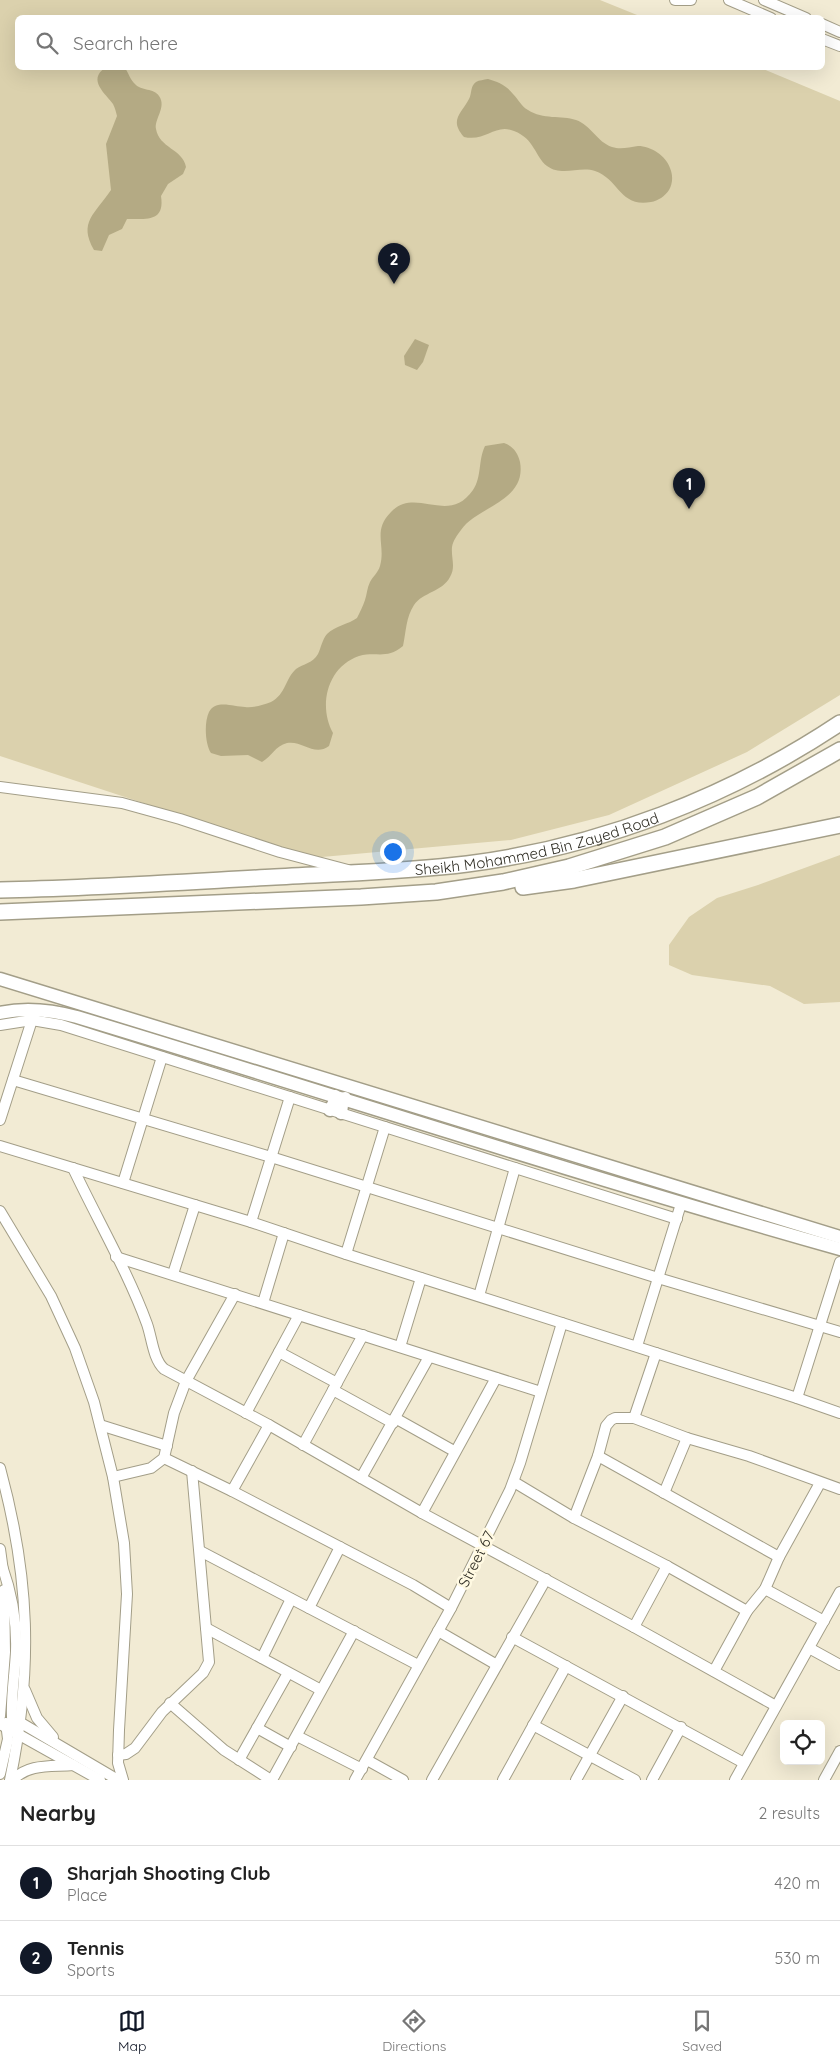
<!DOCTYPE html>
<html lang="en">
<head>
<meta charset="utf-8">
<style>
  body { margin:0; font-family:Quicksand,sans-serif; background:#f6f6f6; color:#222 }
  .controls { position:absolute; right:15px; bottom:15px; display:grid; overflow:hidden; border-radius:8px; box-shadow:0 5px 20px #0002 }
  .controls button { width:45px; height:45px; display:grid; place-items:center; padding:0; border:0; border-bottom:1px solid #e0e0e0; background:#fff; color:#222; font:25px sans-serif }
  .you { position:absolute; left:392px; top:851px; width:18px; height:18px; margin:-12px; border:4px solid #fff; border-radius:50%; background:#1a73e8; box-shadow:0 0 0 8px #1a73e833 }
  .badge { display:grid; place-items:center; width:32px; height:32px; border-radius:50%; background:#111827; color:#fff; font-size:16px; font-weight:700 }
  .pin { position:absolute; translate:-50% -41px; filter:drop-shadow(0 1px 2px #0008) }
  .pin::after { content:''; position:absolute; top:26px; width:18px; height:15px; background:inherit; clip-path:polygon(0 0,100% 0,50% 100%) }
  .list { margin:0; padding:0; list-style:none }
  h2 { display:flex; justify-content:space-between; align-items:center; height:65px; margin:0; padding:0 20px; font-size:21px }
  h2 small { font-size:16px; font-weight:400; color:#767676 }
  .list li { display:grid; grid-template-columns:32px 1fr auto; gap:15px; align-items:center; box-sizing:border-box; height:75px; padding:0 20px; border-top:1px solid #e0e0e0 }
  .list b { display:block; font-size:19px; white-space:nowrap }
  .list p { margin:0; font-size:16px; white-space:nowrap; color:#767676 }
  .list em { font-size:16px; font-style:normal; color:#767676 }
  .icon { flex:none; width:28px; height:28px; fill:none; stroke:currentColor; stroke-width:2; stroke-linecap:round; stroke-linejoin:round }
  .map { position:relative; flex:none; width:840px; height:1780px; overflow:hidden }
  .search { position:absolute; background:#fff; box-shadow:0 5px 20px #0002; left:15px; right:15px; top:15px; height:55px; display:flex; align-items:center; gap:12px; box-sizing:border-box; padding:0 18px; border-radius:8px; color:#767676; font-size:19px }
  .sheet { height:215px; background:#fff }
  nav { display:flex; justify-content:space-around; align-items:center; box-sizing:border-box; height:70px; border-top:1px solid #e0e0e0; background:#fff; font-size:14px; color:#767676 }
  nav a { display:grid; justify-items:center; gap:2px }
  nav .on { color:#111827 }
  .map>svg:first-child { display:block }
  .green { fill:#dbd1ad }
  .water { fill:#b4aa84 }
  .lines { fill:none; stroke-linecap:round; stroke-linejoin:round }
  .minor-casing { stroke:#a39e88; stroke-width:12 }
  .major-casing { stroke:#a39e88; stroke-width:15 }
  .highway-casing { stroke:#a39e88; stroke-width:18 }
  .minor { stroke:#fff; stroke-width:10 }
  .major { stroke:#fff; stroke-width:12 }
  .highway { stroke:#fff; stroke-width:15 }
  .labels { text-anchor:middle; dominant-baseline:central; stroke-width:5; stroke-linejoin:round; paint-order:stroke }
  .street-label { font-size:15px; fill:#2e2c23; stroke:#fff9e2 }
</style>
</head>
<body>
<div class="map">
<svg width="840" height="1780" viewBox="0 0 840 1780">
  <rect width="100%" height="100%" fill="#f2ebd4"/>
  <g class="green">
    <path d="M0 0H600L642 17 18 18V68H761L840 101V695L747 752 609 815 511 840 311 858 0 756Z"/>
    <path d="M840 855V1002L804 1004 770 986 692 975 669 965V945L689 917 717 898 758 885Z"/>
  </g>
  <g class="water">
    <path d="M105 68H125C128 72 131 81 135 84 141 91 154 88 159 96 167 107 154 119 156 129 159 148 183 149 186 167L183 174 168 184 161 196C165 222 147 219 127 219L122 229 109 235 102 251 94 250C78 222 95 214 111 190L106 144 117 116C116 112 115 108 113 104 106 94 87 80 105 68Z"/>
    <path d="M488 79C498 82 506 85 513 94 519 100 521 106 528 110 543 120 561 115 576 120 591 125 597 142 612 147 621 150 629 147 638 146 651 146 666 156 670 168 673 175 673 183 669 190 665 196 658 201 651 202 620 208 619 179 595 171 579 166 562 177 547 166 535 157 535 139 514 131 495 123 486 142 464 137 449 120 461 114 469 99 472 94 470 86 476 82 479 80 484 80 488 79Z"/>
    <path d="M415 339 429 345 423 362 417 370 405 365 404 356Z"/>
    <path d="M504 443C513 446 518 453 520 462 527 502 477 506 461 530 457 535 453 541 452 547 451 558 456 567 450 577 442 592 423 592 414 605 406 617 406 632 403 646 386 660 377 651 359 656 327 667 318 706 333 733L329 746C314 757 302 740 287 743 275 746 272 756 262 762L248 755 221 756 211 753C205 744 204 722 209 712 216 699 234 707 245 707 253 708 263 705 271 702 286 694 285 679 296 669 303 664 313 663 318 654 321 648 322 640 327 634 335 626 349 624 357 618 360 612 363 606 365 600 367 594 367 588 370 582 373 576 378 573 380 566 386 545 372 531 391 512 416 486 448 526 473 490 482 477 478 460 485 446Z"/>
  </g>
  <g class="lines">
    <defs>
      <g id="minor">
        <path d="M675 0H691"/>
        <path d="M729 0 771 18"/>
        <path d="M764 0 806 18"/>
        <path d="M822 24 840 32"/>
        <path d="M822 39 840 46"/>
        <path d="M0 787 122 803 180 819 280 852 348 870"/>
        <path d="M0 1025 32 1020 61 1025 677 1219"/>
        <path d="M13 1080 271 1157 658 1278 840 1332"/>
        <path d="M0 1120 32 1020"/>
        <path d="M0 1146 251 1222 346 1254 797 1398 840 1413"/>
        <path d="M73 1168C97 1219 128 1272 147 1324 152 1338 153 1359 164 1369L269 1425 422 1513 634 1627 776 1706"/>
        <path d="M123 1183 162 1057"/>
        <path d="M0 1211 51 1296 75 1348 94 1402 113 1477 124 1543 127 1594 119 1730 118 1763 123 1780"/>
        <path d="M251 1222 290 1097"/>
        <path d="M346 1254 385 1127"/>
        <path d="M116 1257 541 1392"/>
        <path d="M173 1274 195 1205"/>
        <path d="M479 1296 515 1168"/>
        <path d="M263 1303 284 1233"/>
        <path d="M637 1346 681 1204"/>
        <path d="M400 1347 421 1278"/>
        <path d="M279 1352 337 1383"/>
        <path d="M333 1390 393 1423"/>
        <path d="M797 1398 840 1262"/>
        <path d="M246 1413 299 1315"/>
        <path d="M395 1418 454 1451"/>
        <path d="M634 1418 656 1353"/>
        <path d="M100 1425 167 1446"/>
        <path d="M303 1445 363 1335"/>
        <path d="M598 1456 779 1557"/>
        <path d="M164 1458 232 1491 413 1585 451 1608"/>
        <path d="M0 1468C30 1578 33 1669 10 1780"/>
        <path d="M113 1477 151 1468 164 1458 174 1413 186 1381 235 1294"/>
        <path d="M361 1478 429 1357"/>
        <path d="M514 1482 574 1518 667 1566 747 1611"/>
        <path d="M232 1491 269 1425"/>
        <path d="M664 1493 687 1438"/>
        <path d="M422 1513 496 1378"/>
        <path d="M574 1518 598 1456 606 1426 611 1420 615 1418H634L687 1438 749 1456 840 1489"/>
        <path d="M0 1549 3 1571"/>
        <path d="M200 1551 418 1665"/>
        <path d="M2 1566C12 1594 17 1622 16 1651 15 1673 11 1695 12 1717L13 1725 19 1735"/>
        <path d="M765 1589 824 1621"/>
        <path d="M309 1608 340 1547"/>
        <path d="M634 1627 667 1566"/>
        <path d="M206 1628 321 1690"/>
        <path d="M438 1631 497 1665"/>
        <path d="M512 1637 744 1763"/>
        <path d="M809 1648 840 1665"/>
        <path d="M262 1658 291 1599"/>
        <path d="M714 1671 747 1611 765 1589 779 1557 820 1483"/>
        <path d="M25 1690 37 1718 53 1737"/>
        <path d="M170 1703 224 1750 271 1780"/>
        <path d="M0 1716 5 1652 4 1590"/>
        <path d="M16 1720 118 1780"/>
        <path d="M0 1724 100 1780"/>
        <path d="M533 1725 635 1780"/>
        <path d="M257 1728 291 1747"/>
        <path d="M297 1736 362 1769"/>
        <path d="M118 1755 126 1754 135 1748 162 1712 203 1673 209 1662 192 1471"/>
        <path d="M239 1760 288 1673"/>
        <path d="M367 1760 403 1780"/>
        <path d="M0 1774 8 1739 6 1723"/>
        <path d="M13 1780C28 1763 53 1767 73 1765"/>
        <path d="M272 1780 354 1631"/>
        <path d="M355 1780 451 1608 510 1490 520 1463 562 1323"/>
        <path d="M432 1780 546 1579"/>
        <path d="M503 1780 566 1666"/>
        <path d="M576 1780 623 1696"/>
        <path d="M652 1780 681 1727"/>
        <path d="M735 1780 840 1592"/>
        <path d="M824 1780 840 1751"/>
      </g>
      <g id="major">
        <path d="M0 979 840 1237"/>
        <path d="M0 1013C26 1007 51 1010 77 1017 332 1094 584 1177 840 1249"/>
        <path d="M330 1110 334 1103 335 1096"/>
        <path d="M341 1113 342 1105 345 1098"/>
      </g>
      <g id="highway">
        <path d="M523 887 574 880 840 825"/>
        <path id="s1" d="M0 890C92 888 183 882 275 877 339 873 403 872 467 864 600 847 729 797 840 723"/>
        <path d="M0 912 361 897 436 892 503 882 569 867 665 837 757 797 840 750"/>
      </g>
    </defs>
    <use href="#minor" class="minor-casing"/>
    <use href="#major" class="major-casing"/>
    <use href="#highway" class="highway-casing"/>
    <use href="#minor" class="minor"/>
    <use href="#major" class="major"/>
    <use href="#highway" class="highway"/>
  </g>
  <g class="labels">
    <g class="street-label">
      <text stroke="none"><textPath href="#s1" startOffset="540">Sheikh Mohammed Bin Zayed Road</textPath></text>
      <text transform="translate(476 1559) rotate(-63)">Street 67</text>
    </g>
  </g>
</svg>
<div class="controls">
<button><svg class="icon" aria-label="locate" viewBox="0 0 24 24"><circle cx="12" cy="12" r="6"/><path d="M12 2v4M12 18v4M2 12h4M18 12h4"/></svg></button>
</div>
<div class="you"></div>
<div class="pin badge" style="left:689px;top:509px">1</div>
<div class="pin badge" style="left:394px;top:284px">2</div>
<div class="search"><svg class="icon" aria-label="search" viewBox="0 0 24 24"><circle cx="10" cy="10" r="6"/><path d="M15 15l6 6"/></svg>Search here</div>
</div>
<section class="sheet">
<h2>Nearby<small>2 results</small></h2>
<ul class="list">
<li><span class="badge">1</span><div><b>Sharjah Shooting Club</b><p>Place</p></div><em>420 m</em></li>
<li><span class="badge">2</span><div><b>Tennis</b><p>Sports</p></div><em>530 m</em></li>
</ul>
</section>
<nav>
<a class="on"><svg class="icon" aria-label="map" viewBox="0 0 24 24"><path d="M3 6l6-2 6 2 6-2v14l-6 2-6-2-6 2zM9 4v14M15 6v14"/></svg>Map</a>
<a><svg class="icon" aria-label="directions" viewBox="0 0 24 24"><path d="M12 3l9 9-9 9-9-9zM9 14v-3h6M13 9l2 2-2 2"/></svg>Directions</a>
<a><svg class="icon" aria-label="saved" viewBox="0 0 24 24"><path d="M7 4h10v16l-5-4-5 4z"/></svg>Saved</a>
</nav>
</body>
</html>
